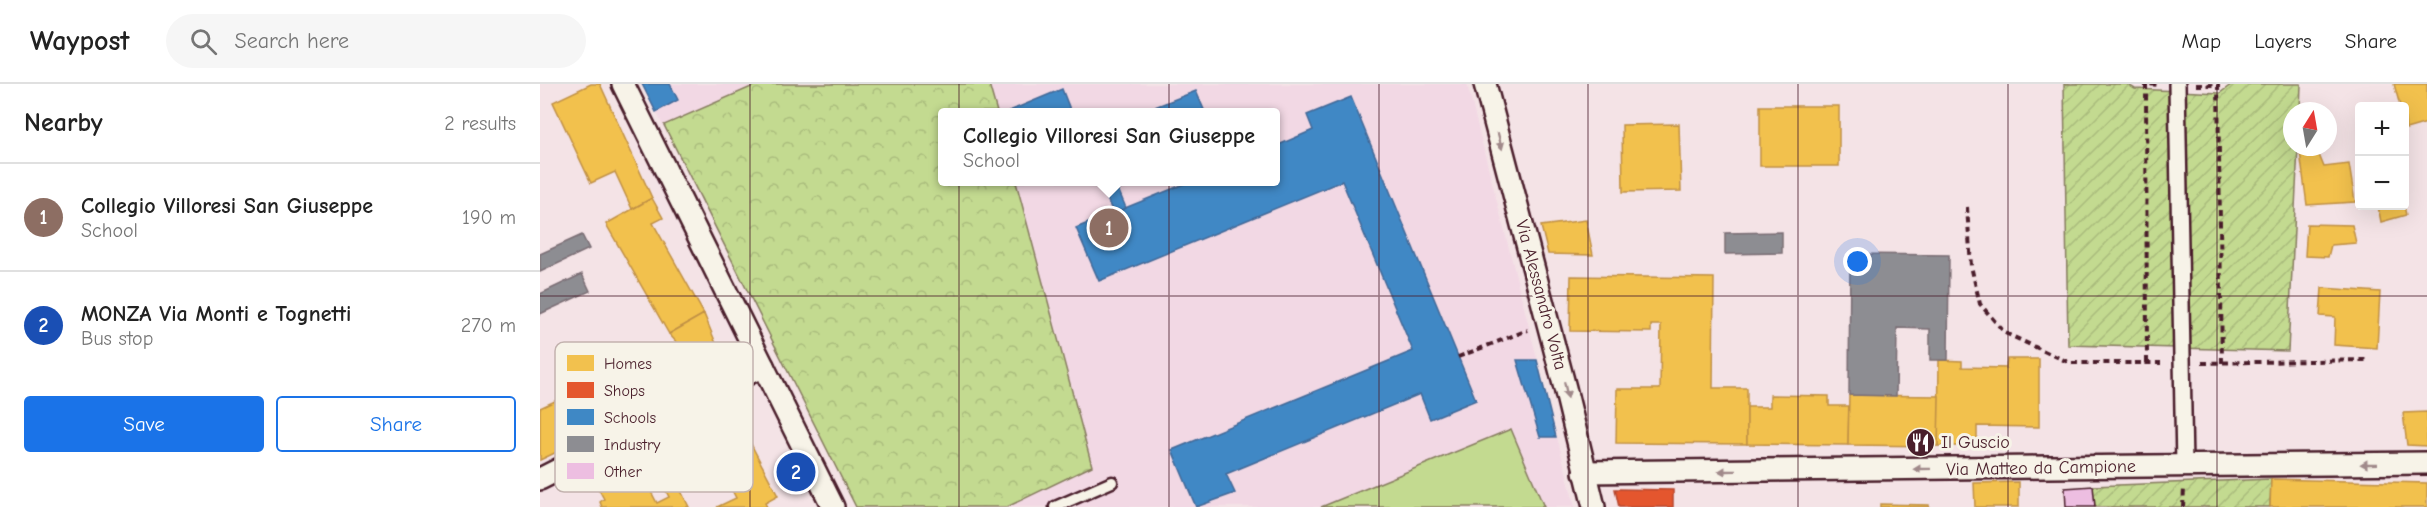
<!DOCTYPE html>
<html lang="en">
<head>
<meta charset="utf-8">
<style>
  body { margin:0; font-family:"Comic Neue",sans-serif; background:#f6f6f6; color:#222 }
  .controls { position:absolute; right:18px; top:18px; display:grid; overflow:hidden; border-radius:6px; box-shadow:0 6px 24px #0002 }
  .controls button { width:54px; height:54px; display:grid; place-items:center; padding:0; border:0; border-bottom:2px solid #e0e0e0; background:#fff; color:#222; font:30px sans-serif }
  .compass { position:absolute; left:1743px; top:18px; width:54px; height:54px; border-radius:50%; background:#fff; box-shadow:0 6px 24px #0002; rotate:11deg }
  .you { position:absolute; left:1318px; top:178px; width:21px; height:21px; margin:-15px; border:4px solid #fff; border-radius:50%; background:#1a73e8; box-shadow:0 0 0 9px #1a73e833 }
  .badge { display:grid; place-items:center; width:39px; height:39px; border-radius:50%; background:#1a73e8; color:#fff; font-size:20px; font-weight:700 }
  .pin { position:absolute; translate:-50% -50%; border:3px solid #fff; box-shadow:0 2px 6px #0006 }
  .popup { position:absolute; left:398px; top:24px; width:342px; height:78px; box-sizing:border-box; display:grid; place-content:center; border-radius:6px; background:#fff; filter:drop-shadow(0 2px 4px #0005); font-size:20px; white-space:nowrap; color:#767676 }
  .popup b { font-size:22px; color:#222 }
  .popup::after { content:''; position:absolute; left:50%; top:100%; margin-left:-12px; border:12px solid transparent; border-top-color:#fff }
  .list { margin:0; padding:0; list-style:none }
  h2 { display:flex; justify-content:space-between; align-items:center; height:78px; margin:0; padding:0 24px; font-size:26px }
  h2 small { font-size:20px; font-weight:400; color:#767676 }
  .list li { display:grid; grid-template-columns:39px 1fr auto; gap:18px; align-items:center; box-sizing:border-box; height:108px; padding:0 24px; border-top:2px solid #e0e0e0 }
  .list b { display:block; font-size:22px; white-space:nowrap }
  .list p { margin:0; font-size:20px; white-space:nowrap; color:#767676 }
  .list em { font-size:20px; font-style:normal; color:#767676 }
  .actions { display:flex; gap:12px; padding:18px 24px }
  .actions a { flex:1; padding:14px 0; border:2px solid #1a73e8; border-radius:6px; text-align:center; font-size:21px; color:#1a73e8 }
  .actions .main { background:#1a73e8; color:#fff }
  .icon { flex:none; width:33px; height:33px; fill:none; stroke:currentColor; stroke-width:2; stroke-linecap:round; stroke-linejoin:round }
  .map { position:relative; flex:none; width:1887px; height:423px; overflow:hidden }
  header { display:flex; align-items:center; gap:36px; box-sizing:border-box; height:84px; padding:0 30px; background:#fff; border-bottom:2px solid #e0e0e0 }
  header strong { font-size:28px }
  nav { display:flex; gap:33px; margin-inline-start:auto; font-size:21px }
  .search { width:420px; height:54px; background:#f6f6f6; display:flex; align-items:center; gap:15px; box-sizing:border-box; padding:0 21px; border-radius:33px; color:#767676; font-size:22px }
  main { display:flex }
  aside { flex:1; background:#fff }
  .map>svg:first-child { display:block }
  .built { fill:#f2d8e4; fill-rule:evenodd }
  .forest { fill:url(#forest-crowns); stroke:#867c5e; stroke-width:1.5 }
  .garden { fill:url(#garden-furrows); stroke:#867c5e; stroke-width:1.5 }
  .pitch { fill:#c3da90; stroke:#867c5e; stroke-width:1.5 }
  .homes { fill:#f2c14e; stroke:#c09044; stroke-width:1.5 }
  .shops { fill:#e4572e; stroke:#b6462d; stroke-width:1.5 }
  .schools { fill:#3f88c5; stroke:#426897; stroke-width:1.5 }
  .industry { fill:#8d8d92; stroke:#796c73; stroke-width:1.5 }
  .building { fill:#edbee1; stroke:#4a1f2b; stroke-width:1.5 }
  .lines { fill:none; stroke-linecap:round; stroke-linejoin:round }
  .service-casing { stroke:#4a1f2b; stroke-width:15 }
  .pedestrian-casing { stroke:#4a1f2b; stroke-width:20 }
  .minor-casing { stroke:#4a1f2b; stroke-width:26 }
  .path { stroke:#4a1f2b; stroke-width:4; stroke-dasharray:6 4.5; stroke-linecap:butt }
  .service { stroke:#f7f3e8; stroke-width:10 }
  .pedestrian { stroke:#f7f3e8; stroke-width:15 }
  .minor { stroke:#f7f3e8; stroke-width:21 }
  .oneway { fill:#a0898a }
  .grid { fill:none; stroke:#4a1f2b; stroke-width:1.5; stroke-opacity:0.55 }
  .labels { text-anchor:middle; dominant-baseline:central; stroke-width:6; stroke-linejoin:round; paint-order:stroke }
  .street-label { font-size:18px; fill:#4a1f2b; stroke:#f7f3e8 }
  .poi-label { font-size:18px; fill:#4a1f2b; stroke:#f7f3e8; text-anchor:start }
  .key { fill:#f7f3e8; stroke:#c3b3af; stroke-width:1.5 }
  .key-label { font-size:16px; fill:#4a1f2b }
</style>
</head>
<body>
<header>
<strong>Waypost</strong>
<div class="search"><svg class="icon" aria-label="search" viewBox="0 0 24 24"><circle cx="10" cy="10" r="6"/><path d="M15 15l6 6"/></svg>Search here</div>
<nav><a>Map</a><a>Layers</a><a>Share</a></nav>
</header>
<main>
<aside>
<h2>Nearby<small>2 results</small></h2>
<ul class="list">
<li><span class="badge" style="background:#8d6e63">1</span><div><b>Collegio Villoresi San Giuseppe</b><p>School</p></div><em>190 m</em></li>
<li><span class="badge" style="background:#1a4fb4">2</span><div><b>MONZA Via Monti e Tognetti</b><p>Bus stop</p></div><em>270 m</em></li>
</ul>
<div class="actions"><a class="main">Save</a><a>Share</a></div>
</aside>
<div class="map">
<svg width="1887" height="423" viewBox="0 0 1887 423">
  <defs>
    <pattern id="forest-crowns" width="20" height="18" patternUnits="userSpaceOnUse" patternTransform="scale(1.5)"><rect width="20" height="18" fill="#c3da90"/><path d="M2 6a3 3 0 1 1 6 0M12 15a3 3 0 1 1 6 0" fill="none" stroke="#a9bb7c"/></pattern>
    <pattern id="garden-furrows" width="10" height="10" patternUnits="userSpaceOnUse" patternTransform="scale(1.5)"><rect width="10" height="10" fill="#c3da90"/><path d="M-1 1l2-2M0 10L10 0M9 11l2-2" fill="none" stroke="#a9bb7c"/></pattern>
  </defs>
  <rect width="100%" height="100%" fill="#f4e3e6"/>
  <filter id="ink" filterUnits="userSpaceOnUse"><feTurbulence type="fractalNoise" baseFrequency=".0167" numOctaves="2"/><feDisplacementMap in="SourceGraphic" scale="12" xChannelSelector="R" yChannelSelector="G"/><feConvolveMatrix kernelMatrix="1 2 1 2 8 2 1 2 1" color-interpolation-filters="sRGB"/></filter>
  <g filter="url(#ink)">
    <path class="built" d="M102 0H927L1035 423H316ZM402 28H736V98H402Z"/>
    <path class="forest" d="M218 0H449L457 28H402V98H476L552 382 467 423H316L124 41Z"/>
    <g class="garden">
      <path d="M1524 0H1587L1595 5 1680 9 1692 0H1761L1760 27H1752V63H1758L1748 267 1528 261Z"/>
      <path d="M1731 395 1730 423H1555L1553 402Z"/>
    </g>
    <path class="pitch" d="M971 345 1004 423H781Z"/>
    <g class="homes">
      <path d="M51 0H60L112 114 92 125 75 88 51 99 13 18Z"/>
      <path d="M1854 0H1887V39L1866 45 1864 22H1860Z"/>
      <rect x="1220" y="22" width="79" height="60"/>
      <path d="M1139 40 1141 107 1083 108 1082 41Z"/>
      <path d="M1777 66 1784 83 1809 80 1815 118 1767 121 1760 68Z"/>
      <path d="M112 114 123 134 113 139 164 230 129 250 66 140Z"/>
      <path d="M1838 122H1864L1866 131 1841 138Z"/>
      <path d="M1046 136 1053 171 1008 170 1001 142Z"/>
      <path d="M1767 140 1812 141 1816 159 1791 161 1788 173 1765 172Z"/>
      <path d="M1031 192 1174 194 1173 304H1207V360L1076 359 1077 305H1120L1121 241H1111V248L1030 247Z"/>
      <path d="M1782 204 1840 208 1837 264 1794 261 1795 233 1780 232Z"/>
      <path d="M164 230 182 274 179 293 123 316 103 274 140 262 129 250Z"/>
      <path d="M103 274 123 316 36 359 15 317Z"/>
      <path d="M1467 275H1499V343L1437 342V362H1398L1399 276 1422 277V283L1466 284Z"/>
      <path d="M1230 311 1289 312V322H1309L1308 361 1207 360V323H1230Z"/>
      <path d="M1309 311 1399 312 1398 362 1308 361Z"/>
      <path d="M15 317 36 359 0 376V324Z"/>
      <path d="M1887 328V362L1867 361 1863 329Z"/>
      <path d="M211 360 238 412 225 419 227 423H177L196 414 177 377Z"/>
      <path d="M97 381 117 419 129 413 125 405 137 399 149 423H62L60 418 64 415 57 402Z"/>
      <path d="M1731 395 1887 399V423H1730Z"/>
      <path d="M1479 398V423H1435L1434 399Z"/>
      <path d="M1340 420 1389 421V423H1340Z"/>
    </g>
    <path class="shops" d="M1075 405 1133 406V423H1079Z"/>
    <g class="schools">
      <path d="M102 0H130L138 16 116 28Z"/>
      <path d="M522 5 531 28H467Z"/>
      <path d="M656 7 665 28H602Z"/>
      <path d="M811 13 936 316 890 335 880 310 686 390 695 409 656 423 632 366 873 267 802 97 559 197 536 144 649 98H736V62L773 46 767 31Z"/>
      <path d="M560 98H596L578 105 586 124 573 129Z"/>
      <path d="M977 276H997L1016 353H1000Z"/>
    </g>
    <g class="industry">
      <path d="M1242 148V169L1185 170V149Z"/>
      <path d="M42 151 49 165 0 188V170Z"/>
      <path d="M1310 170 1409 171 1408 276H1390V245L1357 244 1356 312 1309 311Z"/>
      <path d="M42 190 50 207 0 230V210Z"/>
    </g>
    <path class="building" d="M1553 402 1555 423H1526L1525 404Z"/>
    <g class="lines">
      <defs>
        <path id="service" d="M515 423 572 398"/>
        <path id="pedestrian" d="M1637 0 1644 382"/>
        <g id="minor">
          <path d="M83 0 293 423"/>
          <path d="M945 0 1025 304 1054 423"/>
          <path d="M1044 388 1887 379"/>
          <path d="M0 395 223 282"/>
        </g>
      </defs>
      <use href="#service" class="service-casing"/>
      <use href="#pedestrian" class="pedestrian-casing"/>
      <use href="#minor" class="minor-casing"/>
      <g class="path">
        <path d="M1656 1H1678L1682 279"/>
        <path d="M1427 123 1431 182 1440 220 1465 249 1530 279H1621"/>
        <path d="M918 273 988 246"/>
        <path d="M1607 279 1606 0 1618 1"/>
        <path d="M1662 279 1826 276"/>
        <path d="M1643 423 1644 404"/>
      </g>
      <use href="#service" class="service"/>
      <use href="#pedestrian" class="pedestrian"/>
      <use href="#minor" class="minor"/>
    </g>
    <defs><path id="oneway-solid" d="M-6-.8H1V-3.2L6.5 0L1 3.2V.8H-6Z" transform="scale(1.5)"/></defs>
    <g class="oneway">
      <use href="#oneway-solid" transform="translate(960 57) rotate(75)"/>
      <use href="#oneway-solid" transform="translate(1026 306) rotate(77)"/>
      <use href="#oneway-solid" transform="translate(1829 380) rotate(179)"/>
      <use href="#oneway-solid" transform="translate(1382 385) rotate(179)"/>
      <use href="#oneway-solid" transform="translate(1187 387) rotate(179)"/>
    </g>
  </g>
  <path class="grid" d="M210 0V423M419 0V423M629 0V423M839 0V423M1048 0V423M1258 0V423M1468 0V423M1677 0V423M0 212H1887"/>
  <defs>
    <symbol id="restaurant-disc" viewBox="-11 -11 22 22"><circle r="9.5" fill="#4a1f2b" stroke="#f7f3e8"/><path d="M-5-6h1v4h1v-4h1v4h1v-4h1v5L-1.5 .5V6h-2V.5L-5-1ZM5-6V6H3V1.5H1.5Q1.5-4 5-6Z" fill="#fff"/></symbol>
  </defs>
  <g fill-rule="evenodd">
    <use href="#restaurant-disc" x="1364" y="342" width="33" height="33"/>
  </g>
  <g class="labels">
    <g class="street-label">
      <text transform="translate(1001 211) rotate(75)">Via Alessandro Volta</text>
      <text transform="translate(1501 384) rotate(-1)">Via Matteo da Campione</text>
    </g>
    <g class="poi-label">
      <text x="1401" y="358">Il Guscio</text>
    </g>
  </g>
  <rect x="15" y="258" width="198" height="150" rx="9" class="key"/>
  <rect x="27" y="271" width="27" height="16" fill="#f2c14e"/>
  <rect x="27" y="298" width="27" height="16" fill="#e4572e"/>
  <rect x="27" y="325" width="27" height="16" fill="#3f88c5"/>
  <rect x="27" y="352" width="27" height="16" fill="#8d8d92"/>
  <rect x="27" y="379" width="27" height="16" fill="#edbee1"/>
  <g class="key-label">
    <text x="64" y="285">Homes</text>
    <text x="64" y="312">Shops</text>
    <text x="64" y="339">Schools</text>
    <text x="64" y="366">Industry</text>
    <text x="64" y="393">Other</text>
  </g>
</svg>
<div class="controls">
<button>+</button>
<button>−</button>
</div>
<svg class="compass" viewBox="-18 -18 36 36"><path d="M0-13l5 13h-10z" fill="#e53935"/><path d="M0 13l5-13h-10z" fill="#767676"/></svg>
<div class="you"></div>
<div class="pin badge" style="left:569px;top:144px;background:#8d6e63">1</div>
<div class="popup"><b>Collegio Villoresi San Giuseppe</b>School</div>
<div class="pin badge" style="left:256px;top:388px;background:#1a4fb4">2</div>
</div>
</main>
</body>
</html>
